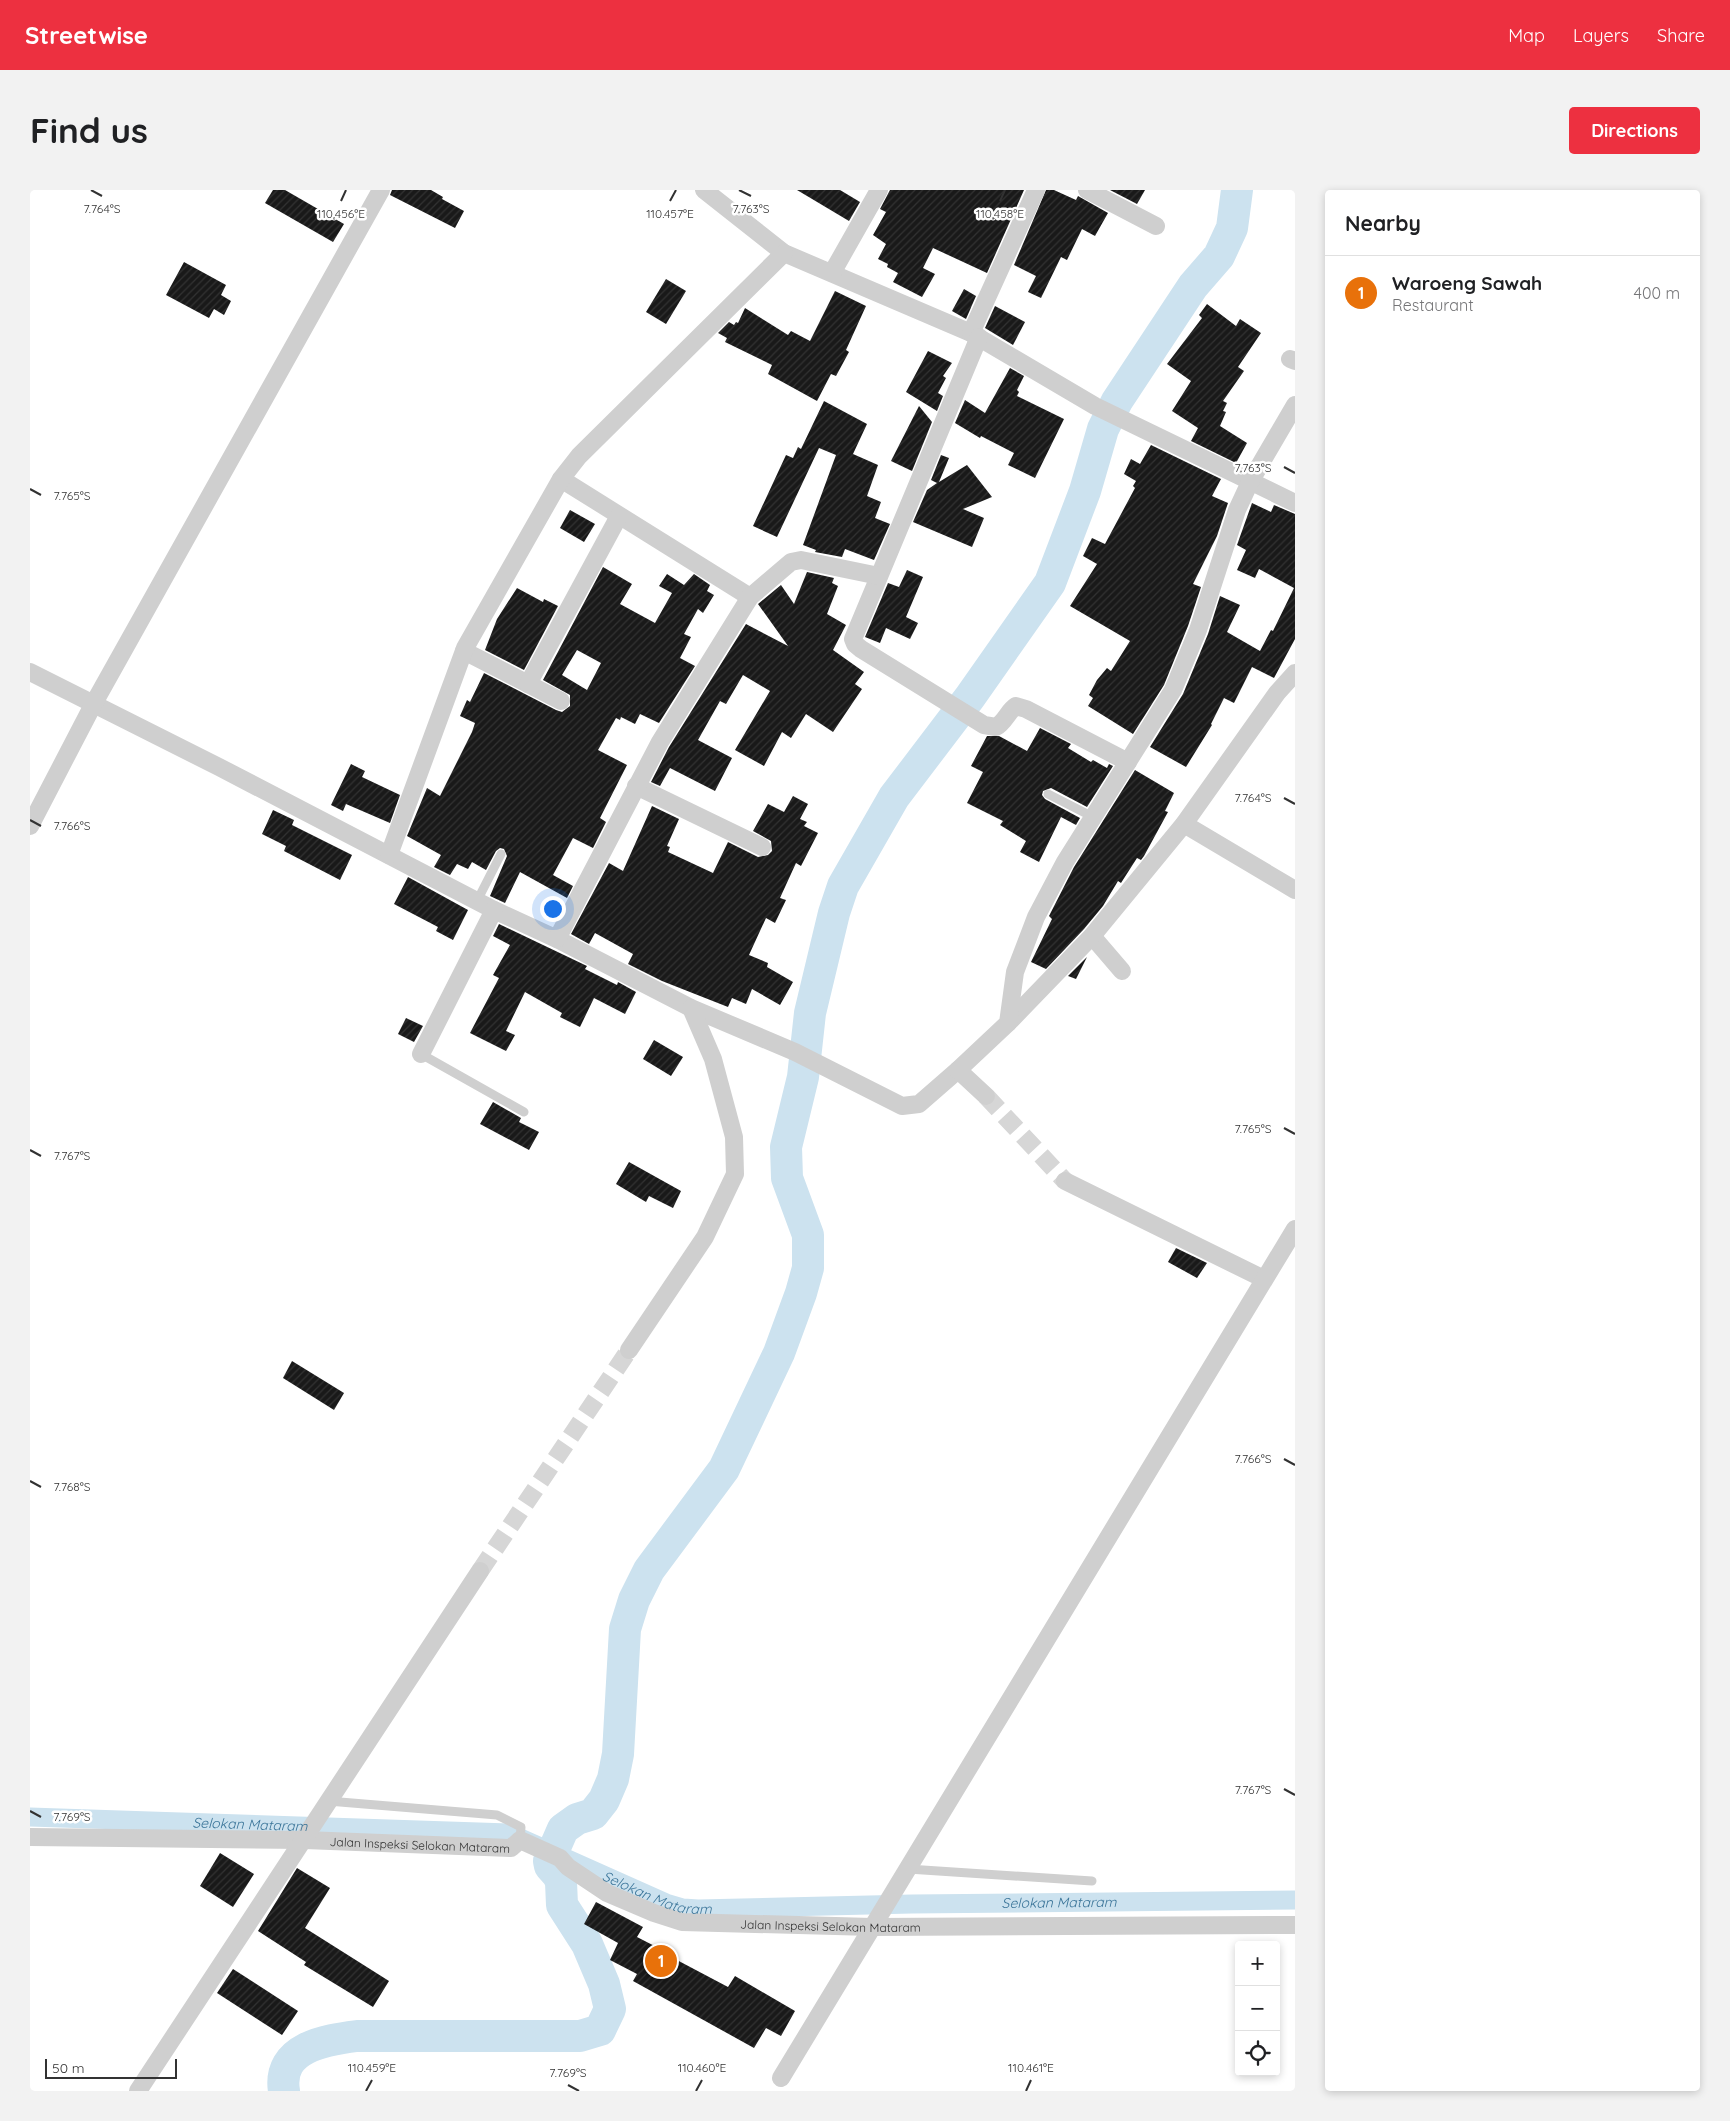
<!DOCTYPE html>
<html lang="en">
<head>
<meta charset="utf-8">
<style>
  body { margin:0; font-family:Quicksand,sans-serif; background:#f2f2f2; color:#202124 }
  .controls { position:absolute; right:15px; bottom:15px; display:grid; overflow:hidden; border-radius:5px; box-shadow:0 2px 8px #0003 }
  .controls button { width:45px; height:45px; display:grid; place-items:center; padding:0; border:0; border-bottom:1px solid #e0e0e0; background:#fff; color:#202124; font:25px sans-serif }
  .scale { position:absolute; left:15px; bottom:12px; width:132px; box-sizing:border-box; padding-left:5px; border:2px solid #323232; border-top:0; font-size:14px; line-height:18px; white-space:nowrap; color:#323232; -webkit-text-stroke:4px #fff; paint-order:stroke }
  .you { position:absolute; left:522px; top:718px; width:18px; height:18px; margin:-12px; border:4px solid #fff; border-radius:50%; background:#1a73e8; box-shadow:0 0 0 8px #1a73e833 }
  .badge { display:grid; place-items:center; width:32px; height:32px; border-radius:50%; background:#ed3040; color:#fff; font-size:16px; font-weight:700 }
  .pin { position:absolute; translate:-50% -50%; border:2px solid #fff; box-shadow:0 1px 5px #0006 }
  .list { margin:0; padding:0; list-style:none }
  h2 { display:flex; justify-content:space-between; align-items:center; height:65px; margin:0; padding:0 20px; font-size:21px }
  h2 small { font-size:16px; font-weight:400; color:#757577 }
  .list li { display:grid; grid-template-columns:32px 1fr auto; gap:15px; align-items:center; box-sizing:border-box; height:75px; padding:0 20px; border-top:1px solid #e0e0e0 }
  .list b { display:block; font-size:19px; white-space:nowrap }
  .list p { margin:0; font-size:16px; white-space:nowrap; color:#757577 }
  .list em { font-size:16px; font-style:normal; color:#757577 }
  .icon { flex:none; width:28px; height:28px; fill:none; stroke:currentColor; stroke-width:2; stroke-linecap:round; stroke-linejoin:round }
  .map { position:relative; flex:none; width:1265px; height:1901px; overflow:hidden; border-radius:5px }
  header { display:flex; align-items:center; gap:30px; box-sizing:border-box; height:70px; padding:0 25px; background:#ed3040; color:#fff }
  header strong { font-size:24px }
  nav { display:flex; gap:28px; margin-inline-start:auto; font-size:18px }
  .intro { display:flex; align-items:center; justify-content:space-between; box-sizing:border-box; height:120px; padding:0 30px }
  h1 { margin:0; font-size:35px }
  .button { padding:12px 22px; border-radius:5px; background:#ed3040; color:#fff; font-size:18px; font-weight:700 }
  main { display:flex; gap:30px; padding:0 30px }
  aside { flex:1; background:#fff; border-radius:5px; box-shadow:0 2px 8px #0003 }
  .map>svg:first-child { display:block }
  .lines { fill:none; stroke-linecap:round; stroke-linejoin:round }
  .canal { stroke:#cce2ef; stroke-width:19 }
  .river { stroke:#cce2ef; stroke-width:32 }
  .building { fill:url(#building-hatch); fill-rule:evenodd }
  .minor-tunnel { stroke:#d6d6d6; stroke-width:18; stroke-dasharray:18 9; stroke-linecap:butt }
  .service { stroke:#cfcfcf; stroke-width:9 }
  .minor { stroke:#cfcfcf; stroke-width:18 }
  .ticks { fill:none; stroke:#323232; stroke-width:2 }
  .labels { text-anchor:middle; dominant-baseline:central; stroke-width:5; stroke-linejoin:round; paint-order:stroke }
  .street-label { font-size:12px; fill:#323232; stroke:#fff }
  .water-label { font-size:14px; font-style:italic; fill:#3b7599; stroke:#fff }
  .ticks-label { font-size:12px; text-anchor:middle; fill:#323232; stroke:#fff; stroke-width:5; stroke-linejoin:round; paint-order:stroke }
</style>
</head>
<body>
<header>
<strong>Streetwise</strong>
<nav><a>Map</a><a>Layers</a><a>Share</a></nav>
</header>
<div class="intro"><h1>Find us</h1><a class="button">Directions</a></div>
<main>
<div class="map">
<svg width="1265" height="1901" viewBox="0 0 1265 1901">
  <defs>
    <pattern id="building-hatch" width="6" height="6" patternUnits="userSpaceOnUse" patternTransform="scale(1.25)"><rect width="6" height="6" fill="#191919"/><path d="M-1 1l2-2M0 6l6-6M5 7l2-2" fill="none" stroke="#323232"/></pattern>
  </defs>
  <rect width="100%" height="100%" fill="#fff"/>
  <g class="lines">
    <path class="canal" id="s1" d="M0 1627 479 1643 636 1713 653 1718 668 1719 882 1714 1265 1710"/>
    <path class="river" d="M254 1901C247 1857 296 1850 327 1846H550L570 1840 580 1819 574 1794 557 1754 532 1715 531 1692 528 1685 520 1676 519 1671 533 1639 547 1629 563 1624 574 1610 583 1589 588 1564 595 1439 604 1410 619 1380 694 1279 749 1163 771 1103 778 1078V1045L757 988 756 957 773 887 780 823 804 723 813 696 864 607 940 507 1020 393 1055 301 1073 239 1087 211 1163 96 1189 66 1202 38 1207 0"/>
  </g>
  <g class="building">
    <path d="M243 0H255L314 34 303 52 235 13Z"/>
    <path d="M362 0H401L413 7 412 9 434 21 425 38 360 5Z"/>
    <path d="M767 0H810L830 12 819 31Z"/>
    <path d="M860 0H994L957 83 903 58 893 78 905 84 892 107 863 92 868 83 857 77 858 74 848 69 856 54 843 45 856 22 850 19Z"/>
    <path d="M1016 0H1024L1046 10 1048 6 1078 23 1065 46 1052 39 1037 70 1031 67 1011 108 998 102 1006 86 984 75Z"/>
    <path d="M1080 0H1115L1107 14Z"/>
    <path d="M154 72 196 95 191 105 201 111 194 125 184 119 179 128 136 105Z"/>
    <path d="M636 89 656 101 636 134 616 122Z"/>
    <path d="M934 99 946 106 936 129 922 121Z"/>
    <path d="M805 101 836 116 816 160 819 162 806 186 801 184 787 211 738 184 742 175 695 152 697 148 688 143 699 132 704 135 706 132 708 133 715 118 758 145 761 141 780 151Z"/>
    <path d="M1177 114 1206 136 1210 129 1231 143 1208 177 1214 181 1193 211 1197 213 1193 221 1196 222 1190 236 1217 253 1206 273 1161 251 1168 238 1142 221 1161 191 1137 174 1172 128 1169 125Z"/>
    <path d="M965 116 995 132 983 155 955 138Z"/>
    <path d="M898 161 922 173 913 186 916 188 908 203 913 206 907 221 876 202Z"/>
    <path d="M980 178 994 186 987 200 989 202 987 206 1034 229 1005 288 978 275 984 263 951 246 950 248 925 233 935 210 955 223Z"/>
    <path d="M794 211 837 234 823 264 848 275 837 306 851 312 845 328 860 334 844 370 815 359 812 367 785 362 786 360 773 355 806 265 789 258 747 347 723 336 756 265 763 268 768 257 771 259Z"/>
    <path d="M889 216 902 232 882 281 861 271Z"/>
    <path d="M1121 255 1191 289 1182 306 1198 313 1187 346 1163 394 1171 397 1158 436 1134 495 1103 544 1058 516 1063 508 1059 505 1067 490 1077 478 1081 481 1100 451 1040 416 1067 374 1053 366 1062 348 1075 354 1105 298 1103 296 1106 291 1094 284 1101 269 1110 274Z"/>
    <path d="M911 265 919 268 909 292 937 275 962 307 933 319 954 328 942 357 883 332 897 300 907 293 901 290Z"/>
    <path d="M1222 313 1241 322 1244 315 1265 324V449L1244 488 1222 477 1204 513 1194 508 1181 534 1182 535 1156 577 1120 557 1153 504 1178 444 1190 406 1210 415 1197 442 1230 461 1241 440 1243 441 1264 398 1229 379 1225 388 1207 380 1216 360 1207 355Z"/>
    <path d="M540 320 565 334 554 352 530 338Z"/>
    <path d="M573 377 602 394 590 414 625 433 642 403 629 396 637 384 654 395 664 384 680 395 677 401 684 405 673 423 668 419 654 444 661 447 650 468 665 476 629 533 610 524 605 534 591 527 590 530 586 528 568 560 597 575 570 628 576 632 563 658 543 648 523 685 543 696 537 708 490 682 475 713 460 706 477 666 474 659 470 658 466 661 456 680 442 672 438 679 427 674 420 685 404 677 411 665 377 646 397 598 410 606 442 542 445 533 430 526 437 510 440 512 454 483 526 520 532 522 540 516V505L513 490ZM547 460 571 473 557 500 532 485Z"/>
    <path d="M877 380 893 387 876 427 888 433 880 449 856 438 850 453 835 447 858 393 869 397Z"/>
    <path d="M777 382 804 388 802 393 808 396 797 424 816 435 803 460 834 482 825 494 832 499 803 542 776 524 761 548 752 542 734 576 705 560 740 501 713 485 696 514 690 511 668 550 702 568 685 601 640 578 630 596 621 592 639 557 716 434 758 456 728 414 751 395 764 414Z"/>
    <path d="M487 398 513 412 514 409 528 416 494 480 455 460 467 429Z"/>
    <path d="M1010 538 1041 554 1038 558 1061 572 1063 570 1077 578 1079 574 1083 576 1057 617 1021 598 1013 601 1012 605 1015 609 1050 628 1046 635 1031 627 1009 672 990 662 996 651 970 635 973 631 937 613 953 582 941 576 957 546H969L997 561Z"/>
    <path d="M321 574 335 581 332 587 370 605 360 633 316 614 313 621 301 615Z"/>
    <path d="M1105 580 1144 603 1135 621 1138 622 1114 666 1111 670 1107 668 1091 693 1088 691 1073 716 1054 739 1016 779 1001 772 1022 729 1019 726 1044 677Z"/>
    <path d="M763 606 778 614 770 629 777 632 774 636 788 643 771 676 766 673 750 708 756 710 745 733 736 728 719 765 738 773 737 777 763 792 750 815 722 799 716 814 702 808 698 817 632 791 598 774 603 764 565 743 559 754 541 744 579 673 593 681 622 616 649 629 637 656 640 657 638 662 683 683 698 652 728 667 738 665 742 661 741 651 723 641 738 614 754 622Z"/>
    <path d="M243 620 264 630 262 635 322 665 310 690 254 661 256 656 232 644Z"/>
    <path d="M378 687 438 720 423 750 406 741 408 737 364 714Z"/>
    <path d="M469 734 557 776 555 779 587 795 588 792 606 802 595 824 564 808 550 837 530 827 532 823 495 802 476 841 485 845 476 861 440 843 469 788 463 785 480 755 463 746Z"/>
    <path d="M1057 767 1046 789 1038 786Z"/>
    <path d="M376 828 393 836 384 852 368 844Z"/>
    <path d="M624 850 653 867 641 886 613 869Z"/>
    <path d="M463 912 491 928 489 932 509 942 499 960 450 934Z"/>
    <path d="M599 972 651 1001 643 1018 619 1006 616 1012 586 994Z"/>
    <path d="M1146 1058 1177 1073 1167 1088 1138 1072Z"/>
    <path d="M262 1171 314 1203 304 1220 253 1188Z"/>
    <path d="M190 1663 224 1684 203 1717 170 1696Z"/>
    <path d="M267 1678 300 1698 275 1738 359 1791 343 1817 274 1775 276 1772 228 1741Z"/>
    <path d="M566 1712 613 1737 607 1747 646 1767 645 1769 698 1797 705 1786 765 1821 751 1846 736 1838 724 1858 603 1791 607 1784 580 1770 588 1753 554 1734Z"/>
    <path d="M203 1779 268 1821 252 1845 187 1803Z"/>
  </g>
  <g class="lines">
    <g class="minor-tunnel">
      <path d="M956 906 1035 991"/>
      <path d="M450 1381 599 1160"/>
    </g>
    <g class="service">
      <path d="M1018 604 1063 627"/>
      <path d="M447 711 471 664"/>
      <path d="M391 864 494 922"/>
      <path d="M298 1611 467 1625 491 1637 490 1650"/>
      <path d="M878 1679 1062 1691"/>
    </g>
    <g class="minor">
      <path d="M674 0 754 63 941 143 1065 216 1265 313"/>
      <path d="M1057 0 1126 36"/>
      <path d="M802 83 849 0"/>
      <path d="M941 143 1006 0"/>
      <path d="M949 147 823 449 825 454 831 459 954 535 966 537C975 532 978 521 986 516L996 519 1098 572"/>
      <path d="M1260 169 1265 171"/>
      <path d="M531 289 720 407"/>
      <path d="M434 461 531 511"/>
      <path d="M0 482 189 577 464 720 527 749 661 818 765 862 872 916 889 914 928 880"/>
      <path d="M498 494 589 326"/>
      <path d="M606 596 732 657"/>
      <path d="M1154 634 1265 700"/>
      <path d="M0 636 64 513 351 0"/>
      <path d="M359 665 435 458 531 289 549 266 754 63"/>
      <path d="M1062 746 1092 781"/>
      <path d="M527 749 630 552 720 407 761 372 771 370 849 386"/>
      <path d="M978 833 1062 746 1154 634 1247 503 1265 483"/>
      <path d="M391 864 464 720"/>
      <path d="M956 906 928 880 978 833 985 782 1006 727 1035 672 1143 500 1168 440 1207 320 1220 292 1265 215"/>
      <path d="M1035 991 1234 1089"/>
      <path d="M599 1160 675 1047 705 984 704 947 683 869 661 818"/>
      <path id="s2" d="M0 1647 275 1650 481 1658 490 1650 530 1668 538 1677 577 1703 624 1723 652 1732 842 1737 1265 1735"/>
      <path d="M751 1888 1265 1039"/>
      <path d="M108 1901 450 1381"/>
    </g>
  </g>
  <path class="ticks" d="M61 0 72 6M709 0 721 6M311 11 316 0M640 11 646 0M970 11 975 0M1254 277 1265 283M0 299 11 305M1254 608 1265 614M0 630 11 636M1254 938 1265 944M0 960 11 966M1254 1269 1265 1275M0 1291 11 1297M1254 1599 1265 1605M0 1621 11 1627M538 1895 549 1901M336 1901 342 1890M666 1901 672 1890M996 1901 1001 1890"/>
  <g class="labels">
    <g class="street-label">
      <text stroke="none"><textPath href="#s2" startOffset="390">Jalan Inspeksi Selokan Mataram</textPath></text>
      <text stroke="none"><textPath href="#s2" startOffset="825">Jalan Inspeksi Selokan Mataram</textPath></text>
    </g>
    <g class="water-label">
      <text stroke="none"><textPath href="#s1" startOffset="220">Selokan Mataram</textPath></text>
      <text stroke="none"><textPath href="#s1" startOffset="640">Selokan Mataram</textPath></text>
      <text stroke="none"><textPath href="#s1" startOffset="1045">Selokan Mataram</textPath></text>
    </g>
  </g>
  <g class="ticks-label">
    <text x="72" y="23">7.764°S</text>
    <text x="721" y="23">7.763°S</text>
    <text x="311" y="28">110.456°E</text>
    <text x="640" y="28">110.457°E</text>
    <text x="970" y="28">110.458°E</text>
    <text x="1223" y="282">7.763°S</text>
    <text x="42" y="310">7.765°S</text>
    <text x="1223" y="612">7.764°S</text>
    <text x="42" y="640">7.766°S</text>
    <text x="1223" y="943">7.765°S</text>
    <text x="42" y="970">7.767°S</text>
    <text x="1223" y="1273">7.766°S</text>
    <text x="42" y="1301">7.768°S</text>
    <text x="1223" y="1604">7.767°S</text>
    <text x="42" y="1631">7.769°S</text>
    <text x="342" y="1882">110.459°E</text>
    <text x="672" y="1882">110.460°E</text>
    <text x="1001" y="1882">110.461°E</text>
    <text x="538" y="1887">7.769°S</text>
  </g>
</svg>
<div class="controls">
<button>+</button>
<button>−</button>
<button><svg class="icon" aria-label="locate" viewBox="0 0 24 24"><circle cx="12" cy="12" r="6"/><path d="M12 2v4M12 18v4M2 12h4M18 12h4"/></svg></button>
</div>
<div class="scale">50 m</div>
<div class="you"></div>
<div class="pin badge" style="left:631px;top:1771px;background:#e8710a">1</div>
</div>
<aside>
<h2>Nearby<small></small></h2>
<ul class="list">
<li><span class="badge" style="background:#e8710a">1</span><div><b>Waroeng Sawah</b><p>Restaurant</p></div><em>400 m</em></li>
</ul>
</aside>
</main>
</body>
</html>
